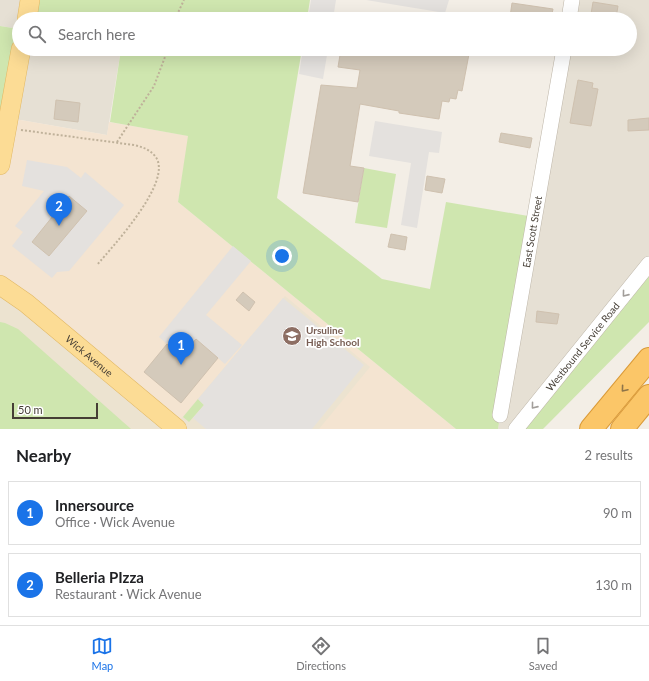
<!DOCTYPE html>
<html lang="en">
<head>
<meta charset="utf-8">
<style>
  body { margin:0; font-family:Lato,sans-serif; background:#f2f2f2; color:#202124 }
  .scale { position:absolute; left:12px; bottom:10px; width:86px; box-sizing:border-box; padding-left:4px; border:2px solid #453e35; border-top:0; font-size:11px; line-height:14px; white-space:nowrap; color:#453e35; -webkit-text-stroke:3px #fff; paint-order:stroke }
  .you { position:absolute; left:282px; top:256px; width:14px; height:14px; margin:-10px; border:3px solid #fff; border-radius:50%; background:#1a73e8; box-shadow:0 0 0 6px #1a73e833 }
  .badge { display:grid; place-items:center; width:26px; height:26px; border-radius:50%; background:#1a73e8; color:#fff; font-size:13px; font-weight:700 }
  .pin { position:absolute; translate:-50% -33px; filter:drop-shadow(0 1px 2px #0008) }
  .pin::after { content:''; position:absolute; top:21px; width:14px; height:12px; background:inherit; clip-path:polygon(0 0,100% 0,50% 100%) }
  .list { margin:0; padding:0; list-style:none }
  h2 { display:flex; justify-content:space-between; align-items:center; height:52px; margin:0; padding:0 16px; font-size:17px }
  h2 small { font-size:13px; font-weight:400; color:#757577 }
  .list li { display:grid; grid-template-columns:26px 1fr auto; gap:12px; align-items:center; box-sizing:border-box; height:64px; margin:0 8px 8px; padding:0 8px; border:1px solid #e0e0e0; border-radius:0px }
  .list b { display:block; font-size:15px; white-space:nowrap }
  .list p { margin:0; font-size:13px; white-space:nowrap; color:#757577 }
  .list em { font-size:13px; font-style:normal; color:#757577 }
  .icon { flex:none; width:22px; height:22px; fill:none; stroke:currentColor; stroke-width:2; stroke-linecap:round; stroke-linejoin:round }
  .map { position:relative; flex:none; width:649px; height:429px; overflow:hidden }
  .search { position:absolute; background:#fff; box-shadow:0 4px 16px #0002; left:12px; right:12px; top:12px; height:44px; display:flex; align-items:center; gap:10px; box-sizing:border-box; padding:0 14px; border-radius:22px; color:#757577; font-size:15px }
  .sheet { height:196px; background:#fff }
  nav { display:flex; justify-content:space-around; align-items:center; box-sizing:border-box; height:56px; border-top:1px solid #e0e0e0; background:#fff; font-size:11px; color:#757577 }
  nav a { display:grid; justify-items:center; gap:2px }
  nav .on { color:#1a73e8 }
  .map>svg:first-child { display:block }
  .residential { fill:#e6e0d4 }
  .commercial { fill:#f4e4d1 }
  .education { fill:#ece3d0 }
  .green { fill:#cfe6af }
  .parking { fill:#e4e1de }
  .building { fill:#d4cabb; stroke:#cfc1af }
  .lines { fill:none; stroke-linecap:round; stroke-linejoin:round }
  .minor-casing { stroke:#beb6a9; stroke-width:16 }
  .major-casing { stroke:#e1b865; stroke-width:20 }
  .highway-casing { stroke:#da9a38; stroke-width:24 }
  .path { stroke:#bfb19a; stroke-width:2; stroke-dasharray:2 2; stroke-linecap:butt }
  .minor { stroke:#fff; stroke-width:15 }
  .major { stroke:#fcdc95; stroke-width:19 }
  .highway { stroke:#fbc668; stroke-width:22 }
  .oneway { stroke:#a29e9a }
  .oneway2 { stroke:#8e7449 }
  .labels { text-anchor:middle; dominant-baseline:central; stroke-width:3.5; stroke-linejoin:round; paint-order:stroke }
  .street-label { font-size:10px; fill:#453e35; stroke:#fff }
  .education-label { font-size:10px; font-weight:bold; fill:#785e54; stroke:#fff; text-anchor:start }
</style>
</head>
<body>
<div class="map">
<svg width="649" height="429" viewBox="0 0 649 429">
  <rect width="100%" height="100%" fill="#f3eee6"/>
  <g class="residential">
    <path d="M0 0H30L19 19V29L0 26Z"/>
    <path d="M572 0H649V264L516 429H498L564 49H630V19H569Z"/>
    <path d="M21 49H121L107 135 9 118Z"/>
  </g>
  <path class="commercial" d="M9 118 107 135 109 122 189 136 178 202 456 429H177L0 285V127Z"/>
  <path class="education" d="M0 285 174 427 285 296 370 367 319 429H0Z"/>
  <g class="green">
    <path d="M30 0H310L307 19H27Z"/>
    <path d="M0 26 19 29V49L0 127Z"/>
    <path d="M121 49H302L277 198 382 279 430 289 446 202 534 217 498 429H456L178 202 188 136 110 122Z"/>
    <path d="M364 168 396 174 387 228 355 223Z"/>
    <path d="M649 264V322L543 429H516Z"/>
    <path d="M0 322 5 323 18 329 131 429H0Z"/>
    <path d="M198 399 204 405 189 422 183 417Z"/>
  </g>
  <g class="parking">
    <path d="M311 0H336L333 19H308Z"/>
    <path d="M366 0H449L445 13Z"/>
    <path d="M303 49H328L323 79 299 74Z"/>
    <path d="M375 121 442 132 439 153 429 152 417 228 401 225 411 163 369 156Z"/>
    <path d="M27 160 67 167 81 178 85 172 124 205 69 271 57 272 52 278 12 246 23 232 15 226 44 191 22 186Z"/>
    <path d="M233 246 251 261 206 315 242 345 225 364 196 339 181 356 159 337Z"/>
    <path d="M283 298 364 365 312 429H206L193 418 204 405 198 399Z"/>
  </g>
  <g class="building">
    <path d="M593 2 618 6 616 18 591 14Z"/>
    <path d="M512 3 553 9 551 19 510 17Z"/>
    <path d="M341 49H453L452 51 469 54 462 91 458 90 456 99 450 98 449 102 442 101 439 119 399 113V111L360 104 350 166 364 168 358 202 303 193 321 85 357 88 360 70 338 67Z"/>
    <path d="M578 80 593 83 592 88 598 89 591 126 570 123Z"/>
    <path d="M56 100 80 103 78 122 54 119Z"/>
    <path d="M649 118V130L628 131V120Z"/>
    <path d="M501 133 532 138 530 148 499 142Z"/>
    <path d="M427 176 445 179 442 193 425 190Z"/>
    <path d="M69 196 87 211 49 256 32 242Z"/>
    <path d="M391 234 407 237 405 250 388 247Z"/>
    <path d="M243 292 255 302 249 311 236 300Z"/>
    <path d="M537 311 559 314 557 324 536 322Z"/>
    <path d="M196 339 218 358 181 403 144 372 167 344 181 356Z"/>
  </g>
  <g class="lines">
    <defs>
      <g id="minor">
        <path d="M569 19 572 0"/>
        <path id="s1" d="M500 415 564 49"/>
        <path id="s2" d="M516 429 649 264"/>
      </g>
      <g id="major">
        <path d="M27 19 30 0"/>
        <path d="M0 165 21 49"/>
        <path id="s3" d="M0 285 26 303 177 429"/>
      </g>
      <g id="highway">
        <path d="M591 429 649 359"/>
        <path d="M622 429 649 396"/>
      </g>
    </defs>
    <use href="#minor" class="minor-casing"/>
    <use href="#major" class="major-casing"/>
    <use href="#highway" class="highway-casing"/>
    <g class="path">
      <path d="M175 19 184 0"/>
      <path d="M21 130 134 145C142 147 149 149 155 156 175 180 112 247 97 265"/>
      <path d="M117 142 154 86 168 49"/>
    </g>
    <use href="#minor" class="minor"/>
    <use href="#major" class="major"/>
    <use href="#highway" class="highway"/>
  </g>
  <defs><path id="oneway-chevron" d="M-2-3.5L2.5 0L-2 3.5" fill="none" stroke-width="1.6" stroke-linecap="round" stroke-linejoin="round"/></defs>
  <g class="oneway">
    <use href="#oneway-chevron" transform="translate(625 294) rotate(129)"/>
    <use href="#oneway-chevron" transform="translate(534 406) rotate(129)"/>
  </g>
  <use class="oneway2" href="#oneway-chevron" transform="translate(624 389) rotate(130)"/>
  <defs>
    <symbol id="school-disc" viewBox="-11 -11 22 22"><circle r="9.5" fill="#8d6e63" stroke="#fff"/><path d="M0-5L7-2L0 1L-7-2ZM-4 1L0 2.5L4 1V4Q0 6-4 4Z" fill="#fff"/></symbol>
  </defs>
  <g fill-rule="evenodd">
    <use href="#school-disc" x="281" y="325" width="22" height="22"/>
  </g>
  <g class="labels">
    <g class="street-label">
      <text stroke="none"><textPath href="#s1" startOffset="186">East Scott Street</textPath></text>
      <text stroke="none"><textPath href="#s2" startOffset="106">Westbound Service Road</textPath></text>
      <text stroke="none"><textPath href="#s3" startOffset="114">Wick Avenue</textPath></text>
    </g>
    <g class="education-label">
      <text x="306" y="330">Ursuline<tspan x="306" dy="12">High School</tspan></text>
    </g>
  </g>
</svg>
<div class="scale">50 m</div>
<div class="you"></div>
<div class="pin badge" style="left:181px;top:365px">1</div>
<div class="pin badge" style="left:59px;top:226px">2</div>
<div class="search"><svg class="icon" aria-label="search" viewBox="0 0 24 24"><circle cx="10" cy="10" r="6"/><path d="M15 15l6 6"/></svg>Search here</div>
</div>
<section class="sheet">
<h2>Nearby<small>2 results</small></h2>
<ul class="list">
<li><span class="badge">1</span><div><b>Innersource</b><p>Office · Wick Avenue</p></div><em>90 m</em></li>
<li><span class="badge">2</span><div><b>Belleria PIzza</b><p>Restaurant · Wick Avenue</p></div><em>130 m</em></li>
</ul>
</section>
<nav>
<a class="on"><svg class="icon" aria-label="map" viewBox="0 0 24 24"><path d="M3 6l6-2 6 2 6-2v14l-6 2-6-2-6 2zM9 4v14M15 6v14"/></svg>Map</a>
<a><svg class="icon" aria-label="directions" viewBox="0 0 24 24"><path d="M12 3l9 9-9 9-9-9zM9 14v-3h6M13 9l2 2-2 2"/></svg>Directions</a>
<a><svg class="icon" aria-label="saved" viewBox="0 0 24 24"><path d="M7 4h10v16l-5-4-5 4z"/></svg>Saved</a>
</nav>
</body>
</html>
